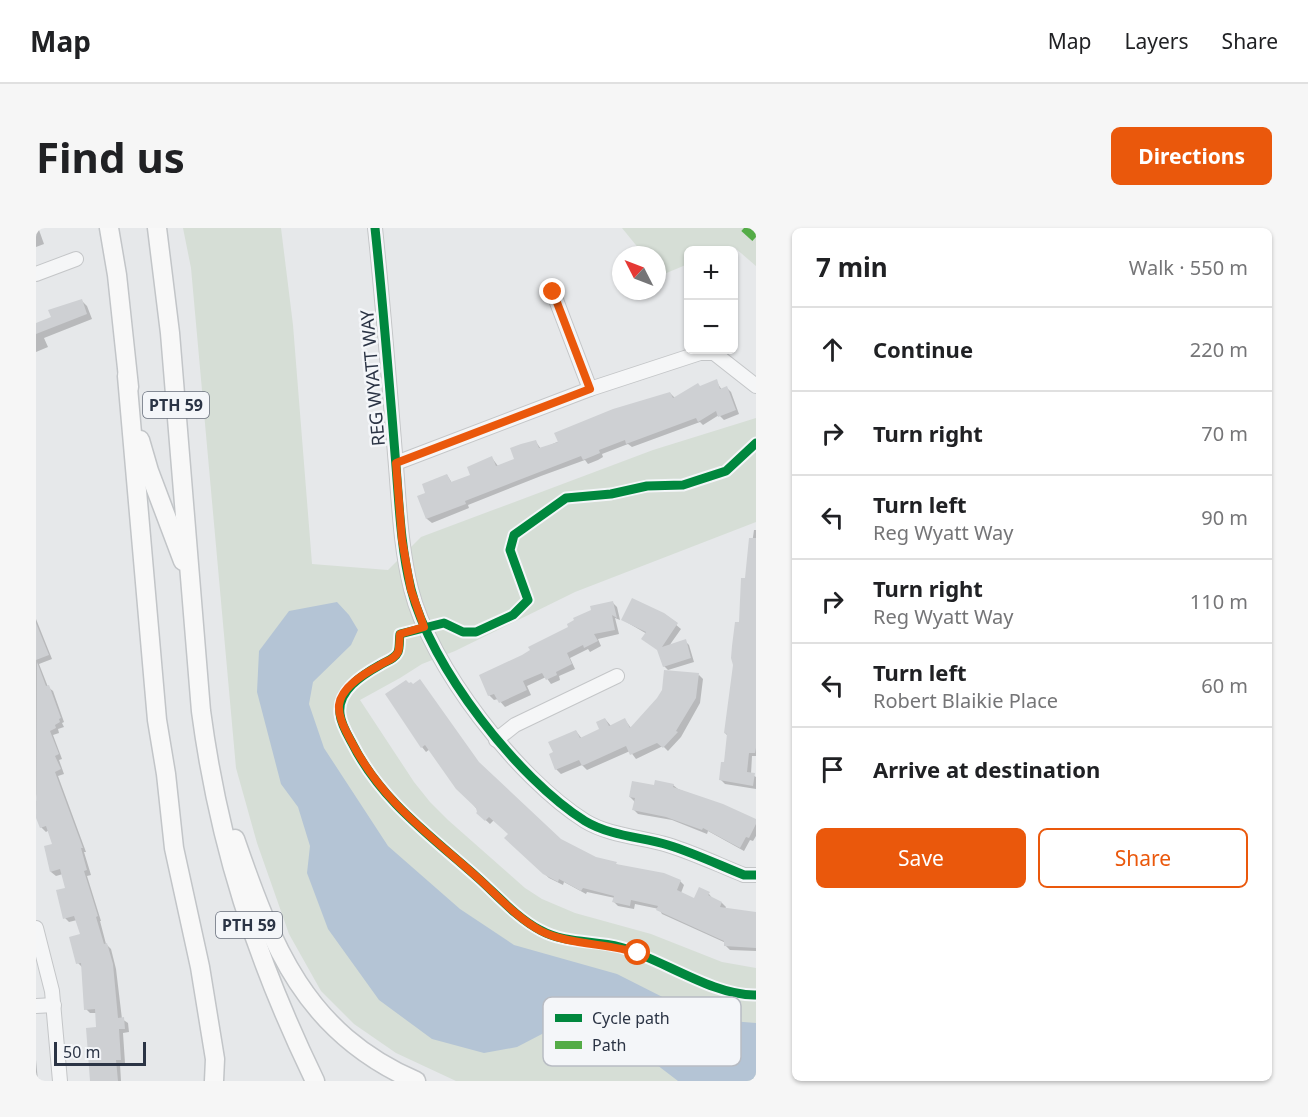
<!DOCTYPE html>
<html lang="en">
<head>
<meta charset="utf-8">
<style>
  body { margin:0; font-family:"Noto Sans",sans-serif; background:#f6f6f6; color:#202124 }
  .controls { position:absolute; right:18px; top:18px; display:grid; overflow:hidden; border-radius:9px; box-shadow:0 2px 4px #0004 }
  .controls button { width:54px; height:54px; display:grid; place-items:center; padding:0; border:0; border-bottom:2px solid #e0e0e0; background:#fff; color:#202124; font:30px sans-serif }
  .compass { position:absolute; left:576px; top:18px; width:54px; height:54px; border-radius:50%; background:#fff; box-shadow:0 2px 4px #0004; rotate:312deg }
  .scale { position:absolute; left:18px; bottom:15px; width:92px; box-sizing:border-box; padding-left:6px; border:3px solid #2b3445; border-top:0; font-size:16px; line-height:21px; white-space:nowrap; color:#2b3445; -webkit-text-stroke:4px #f4f6f9; paint-order:stroke }
  .stop { position:absolute; width:18px; height:18px; margin:-14px; border:4px solid #ea580c; border-radius:50%; background:#fff }
  .stop.end { background:#ea580c; border-color:#fff; box-shadow:0 2px 6px #0008 }
  .list { margin:0; padding:0; list-style:none }
  h2 { display:flex; justify-content:space-between; align-items:center; height:78px; margin:0; padding:0 24px; font-size:26px }
  h2 small { font-size:20px; font-weight:400; color:#757577 }
  .list li { display:grid; grid-template-columns:39px 1fr auto; gap:18px; align-items:center; box-sizing:border-box; height:84px; padding:0 24px; border-top:2px solid #e0e0e0 }
  .list b { display:block; font-size:22px; white-space:nowrap }
  .list p { margin:0; font-size:20px; white-space:nowrap; color:#757577 }
  .list em { font-size:20px; font-style:normal; color:#757577 }
  .actions { display:flex; gap:12px; padding:18px 24px }
  .actions a { flex:1; padding:14px 0; border:2px solid #ea580c; border-radius:9px; text-align:center; font-size:21px; color:#ea580c }
  .actions .main { background:#ea580c; color:#fff }
  .icon { flex:none; width:33px; height:33px; fill:none; stroke:currentColor; stroke-width:2; stroke-linecap:round; stroke-linejoin:round }
  .map { position:relative; flex:none; width:720px; height:853px; overflow:hidden; border-radius:9px }
  header { display:flex; align-items:center; gap:36px; box-sizing:border-box; height:84px; padding:0 30px; background:#fff; border-bottom:2px solid #e0e0e0 }
  header strong { font-size:28px }
  nav { display:flex; gap:33px; margin-inline-start:auto; font-size:21px }
  .intro { display:flex; align-items:center; justify-content:space-between; box-sizing:border-box; height:144px; padding:0 36px }
  h1 { margin:0; font-size:42px }
  .button { padding:15px 27px; border-radius:9px; background:#ea580c; color:#fff; font-size:21px; font-weight:700 }
  main { display:flex; gap:36px; padding:0 36px }
  aside { flex:1; background:#fff; border-radius:9px; box-shadow:0 2px 4px #0004 }
  .map>svg:first-child { display:block }
  .green { fill:#d6ded6 }
  .water { fill:#b4c4d5 }
  .shadow { fill:#0003 }
  .building { fill:#ced0d3 }
  .lines { fill:none; stroke-linecap:round; stroke-linejoin:round }
  .minor-casing { stroke:#c4c6c8; stroke-width:16 }
  .major-casing { stroke:#c2c5c8; stroke-width:21 }
  .minor { stroke:#f5f6f7; stroke-width:14 }
  .major { stroke:#f8f8f8; stroke-width:18 }
  .quiet { stroke:#54ac47; stroke-width:8; stroke-dasharray:15 8; stroke-linecap:butt }
  .cycleway-casing { stroke:#f4f6f9; stroke-width:13 }
  .cycleway { stroke:#00873e; stroke-width:9 }
  .route { stroke:#ea580c; stroke-width:8 }
  .labels { text-anchor:middle; dominant-baseline:central; stroke-width:5; stroke-linejoin:round; paint-order:stroke }
  .shield { fill:#f4f6f9; stroke:#676e7b; stroke-width:1.5 }
  .shield-label { font-size:16px; font-weight:bold; fill:#2b3445 }
  .street-label { font-size:18px; fill:#2b3445; stroke:#f4f6f9 }
  .key { fill:#f4f6f9; stroke:#b8bcc3; stroke-width:1.5 }
  .key-label { font-size:16px; fill:#2b3445 }
</style>
</head>
<body>
<header>
<strong>Map</strong>
<nav><a>Map</a><a>Layers</a><a>Share</a></nav>
</header>
<div class="intro"><h1>Find us</h1><a class="button">Directions</a></div>
<main>
<div class="map">
<svg width="720" height="853" viewBox="0 0 720 853">
  <rect width="100%" height="100%" fill="#e6e8ea"/>
  <g class="green">
    <path d="M147 0H245L257 97 276 336 352 342 385 309 617 222 720 190V294L539 364 419 423 386 436 364 450 324 472 378 554 394 574 412 592 489 660 506 671 539 685 615 706 686 734 720 740V853H420L360 825 318 796 285 763 253 706 221 615 200 540 155 40Z"/>
    <path d="M586 0H720V38L698 19 688 22H652V36L621 49V27H608Z"/>
  </g>
  <path class="water" d="M301 374 313 387 322 402 315 417 277 454 273 476 288 520 352 618 424 681 478 717 581 746 670 791 720 795V853H642L557 788 531 793 481 819 448 825 396 811 343 772 292 701 271 645 274 618 262 579 245 556 221 464 223 423 253 383Z"/>
  <g class="shadow">
    <path d="M0 0 3 2 8 16 0 19Z"/>
    <path d="M45 72 51 78 56 91 8 110 12 119 0 124V97L16 90Z"/>
    <path d="M680 153 686 162 691 160 695 164 703 186 688 192 683 187 667 197 664 194 596 219 592 216 566 226 567 229 562 232 552 236 549 232 505 248 432 277 433 280 396 295 391 291 383 269 391 266 411 247 416 255 436 248 456 230 462 238 480 232 500 214 505 221 634 165 639 170Z"/>
    <path d="M718 302H720V528H716L715 546 720 549V561L689 556 685 552 689 536 692 508 689 505Z"/>
    <path d="M576 374 581 379 584 392 579 390 583 406 562 411 565 418 554 424 552 421 534 430 539 441 523 448 524 452 515 456 510 449 491 458 495 467 469 479 462 471 458 472 453 467 487 428Z"/>
    <path d="M627 386 645 401 633 418 649 413 653 417 658 434 632 442 628 438 623 423 611 406 587 392Z"/>
    <path d="M0 391 16 431 3 436 12 459 17 463 28 494 26 495 28 499 22 501 23 505 17 507 26 531 23 532 28 546 22 548 50 624H48L55 647 51 648 65 693H64L70 716 75 721 80 741 86 791 92 795 93 804 87 805 89 835 84 836 85 853H56L61 801 60 785H54L50 781 47 740 42 735 45 707 41 692 33 694 29 690 31 661 27 646 20 648 15 644 18 617 13 602 10 604 5 599 0 580V573L2 572 0 566Z"/>
    <path d="M663 447 667 451 664 475 645 509 632 523 627 518 600 531 594 523 551 542 546 537 525 546 520 541 540 503 546 511 565 502 569 491 575 498 589 492 595 500Z"/>
    <path d="M352 467 433 524 455 550 524 612 559 631 644 653 648 657 645 665 659 672 673 666 677 671 686 675 690 679 689 681 720 686V723L694 722 689 717 690 715 626 686 623 681 599 676 598 681 582 678 578 674 579 670 551 664 550 666 528 654 527 657 513 650 474 614V606L458 592 454 596 442 585 443 584 394 521 390 524 386 519Z"/>
    <path d="M637 557 642 561 720 593V608L717 613 714 612 708 623 672 603 671 606 636 592 602 586 598 582V573L594 569 619 559Z"/>
    <path d="M0 832 2 853H0Z"/>
  </g>
  <g class="building">
    <path d="M46 71 51 86 0 106V95L15 89 12 82Z"/>
    <path d="M681 151 684 161 691 158 700 182 682 189 680 183 662 194 660 190 590 216 589 212 563 222 564 225 557 228 547 232 545 228 501 245 429 273 430 276 390 291 381 268 389 265 386 256 411 246 415 254 434 247 431 239 456 228 460 238 478 231 474 220 485 216 500 212 503 220 522 214 518 205 577 181 634 164 637 170 662 155 664 158Z"/>
    <path d="M713 310H720V520L719 525H713L711 544 719 545 717 558 683 552 685 534H688L691 506 688 505 697 437 695 430 696 418 699 394H703L705 350H709Z"/>
    <path d="M596 370 628 385 642 395 626 419 650 411 655 430 627 439 621 422 605 411 610 404 585 392Z"/>
    <path d="M577 373 581 390 576 387 579 402 558 406 562 413 548 420 547 417 531 425 536 436 520 444 521 447 510 452 506 445 487 453 491 462 463 475 458 466 452 468 443 447 486 427 494 422 492 419 532 399 531 396 538 392 537 390 555 382 554 378Z"/>
    <path d="M0 395 13 427 0 432Z"/>
    <path d="M1 434 10 458 13 457 25 490 23 491 24 494 19 497 20 500 14 503 23 526 19 528 25 541 19 544 47 620H45L51 642 48 643 62 688 60 689 68 716 71 715 77 736 82 790 88 789 89 801H83L85 832H80L82 853H54L50 800 60 799 59 781 48 782 45 735 40 736 33 709 44 706 38 688 27 691 20 662 29 660 24 641 14 644 8 618 16 616 10 598 4 600 0 590Z"/>
    <path d="M628 442 663 445 660 470 640 503 642 504 627 520 621 515 594 527 590 518 546 538 543 532 519 542 513 526 517 524 512 514 540 502 544 510 563 501 560 494 569 490 573 498 589 490 594 500 621 470 626 462Z"/>
    <path d="M384 451 443 534 525 611 560 629 581 634 580 636 628 645 645 652 641 662 658 670 663 659 674 664 672 667 686 674 684 679 720 684V720L688 718V713L620 682 622 678 595 672 594 678 576 674 578 668 547 660 545 663 523 651 522 654 507 646 468 610 472 606 453 589 449 593 440 585 441 584 440 580 420 561 389 517 385 520 349 466 370 452 373 455 375 454 377 456Z"/>
    <path d="M619 552 638 556 637 559 687 576 720 591V596L713 610 710 609 704 620 667 600 666 602 630 589 596 582 599 570 593 569 596 553 618 557Z"/>
  </g>
  <g class="lines">
    <defs>
      <g id="minor">
        <path d="M339 0C347 75 353 151 359 226 363 271 364 317 375 361 394 438 482 551 549 593 574 608 605 609 632 617 658 625 683 637 708 647H720"/>
        <path d="M0 46 40 31"/>
        <path d="M517 64 554 161"/>
        <path d="M360 235 554 161 664 125H678L720 158"/>
        <path d="M460 512 479 497 581 448"/>
        <path d="M0 700 16 763 24 853"/>
        <path d="M0 778 18 777"/>
      </g>
      <g id="major">
        <path d="M73 0 81 47 93 159"/>
        <path d="M121 0 134 105 165 483C183 618 220 731 279 853"/>
        <path d="M91 148 121 492 130 546 138 620 164 739 179 831 178 853"/>
        <path d="M104 212 113 243 147 333"/>
        <path d="M199 611C236 718 269 805 380 853"/>
      </g>
    </defs>
    <use href="#minor" class="minor-casing"/>
    <use href="#major" class="major-casing"/>
    <use href="#minor" class="minor"/>
    <use href="#major" class="major"/>
    <path class="quiet" d="M708 0 720 11"/>
    <defs>
      <g id="cycleway">
        <path d="M339 0C347 75 353 151 359 226 363 271 364 317 375 361 394 438 482 551 549 593 574 608 605 609 632 617 658 625 683 637 708 647H720"/>
        <path d="M720 215 690 243 647 257 611 258 575 266 530 270 478 307 474 322 492 372 477 387 440 404H427L408 395 364 406C363 411 364 419 362 424 359 431 350 433 344 437 326 447 301 463 304 486 305 496 311 506 316 515 345 573 395 608 442 650 462 668 481 690 504 702 529 716 558 712 584 719 626 731 677 768 720 767"/>
      </g>
    </defs>
    <use href="#cycleway" class="cycleway-casing"/>
    <use href="#cycleway" class="cycleway"/>
  </g>
  <g class="lines">
    <path class="route" d="M517 64 554 161 360 235 366 312 375 362 388 399 364 406C363 411 364 419 362 424 359 431 350 433 344 437 329 445 305 459 303 477 302 489 309 501 314 511 346 574 392 605 442 650 462 668 481 690 505 703 532 717 571 715 602 725"/>
  </g>
  <g class="labels">
    <g class="shield">
      <rect x="107" y="164" width="66" height="26" rx="4.5"/>
      <rect x="180" y="684" width="66" height="26" rx="4.5"/>
    </g>
    <g class="shield-label">
      <text x="140" y="177">PTH 59</text>
      <text x="213" y="697">PTH 59</text>
    </g>
    <g class="street-label">
      <text transform="translate(336 150) rotate(-95)">REG WYATT WAY</text>
    </g>
  </g>
  <rect x="507" y="769" width="198" height="69" rx="9" class="key"/>
  <rect x="519" y="786" width="27" height="8" fill="#00873e"/>
  <rect x="519" y="813" width="27" height="8" fill="#54ac47"/>
  <g class="key-label">
    <text x="556" y="796">Cycle path</text>
    <text x="556" y="823">Path</text>
  </g>
</svg>
<div class="controls">
<button>+</button>
<button>−</button>
</div>
<svg class="compass" viewBox="-18 -18 36 36"><path d="M0-13l5 13h-10z" fill="#e53935"/><path d="M0 13l5-13h-10z" fill="#757577"/></svg>
<div class="scale">50 m</div>
<div class="stop" style="left:602px;top:725px"></div>
<div class="stop end" style="left:517px;top:64px"></div>
</div>
<aside>
<h2>7 min<small>Walk · 550 m</small></h2>
<ul class="list">
<li><svg class="icon" aria-label="ahead" viewBox="0 0 24 24"><path d="M12 20V5M6 11l6-6 6 6"/></svg><div><b>Continue</b></div><em>220 m</em></li>
<li><svg class="icon" aria-label="right" viewBox="0 0 24 24"><path d="M7 20v-9h11M14 6l5 5-5 5"/></svg><div><b>Turn right</b></div><em>70 m</em></li>
<li><svg class="icon" aria-label="left" viewBox="0 0 24 24"><path d="M17 20v-9H6M10 6l-5 5 5 5"/></svg><div><b>Turn left</b><p>Reg Wyatt Way</p></div><em>90 m</em></li>
<li><svg class="icon" aria-label="right" viewBox="0 0 24 24"><path d="M7 20v-9h11M14 6l5 5-5 5"/></svg><div><b>Turn right</b><p>Reg Wyatt Way</p></div><em>110 m</em></li>
<li><svg class="icon" aria-label="left" viewBox="0 0 24 24"><path d="M17 20v-9H6M10 6l-5 5 5 5"/></svg><div><b>Turn left</b><p>Robert Blaikie Place</p></div><em>60 m</em></li>
<li><svg class="icon" aria-label="arrive" viewBox="0 0 24 24"><path d="M6 21V4h12l-3 4 3 4H6"/></svg><div><b>Arrive at destination</b></div></li>
</ul>
<div class="actions"><a class="main">Save</a><a>Share</a></div>
</aside>
</main>
</body>
</html>
